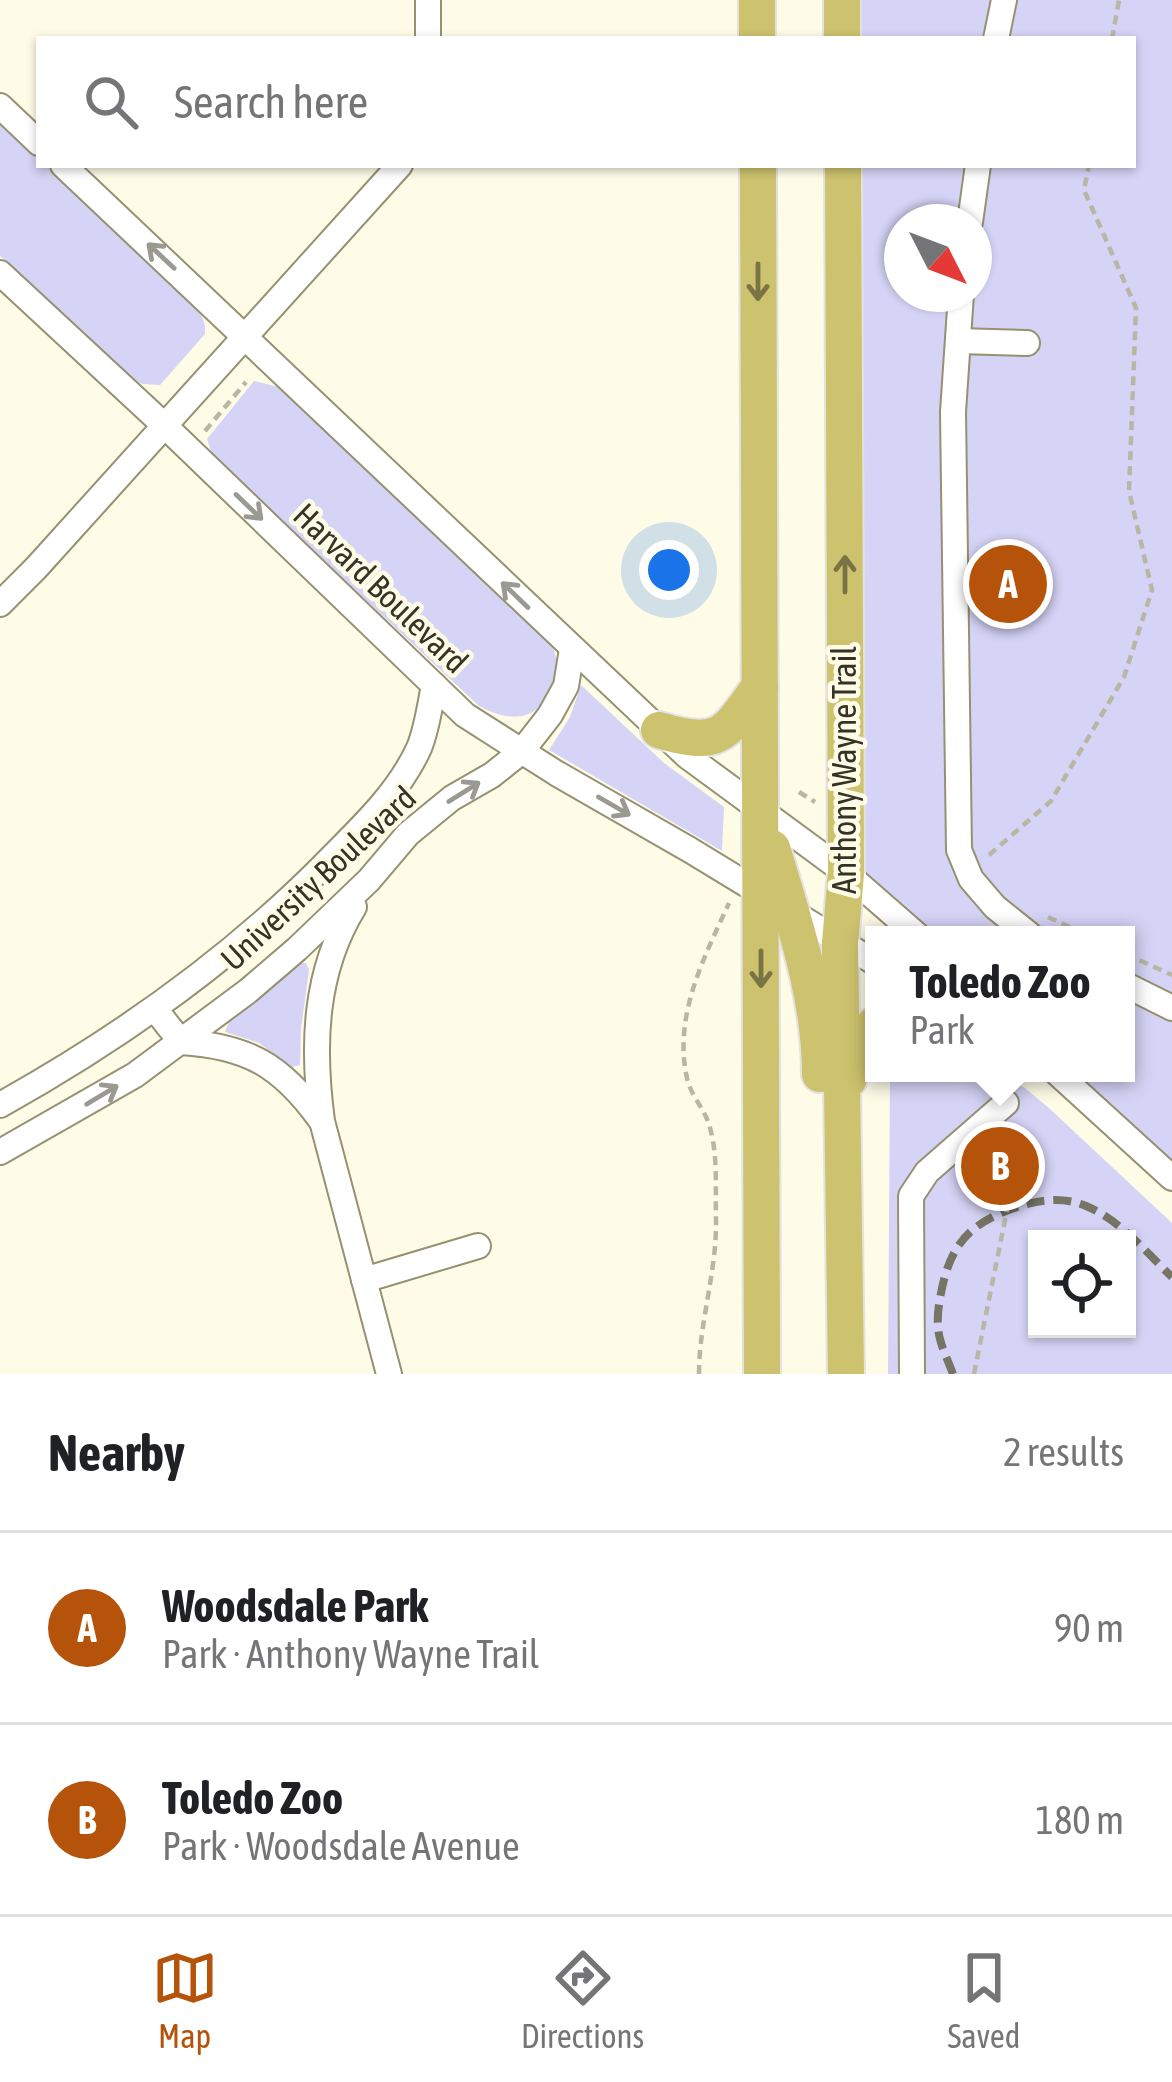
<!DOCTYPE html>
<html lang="en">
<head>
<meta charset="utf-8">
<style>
  body { margin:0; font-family:"Asap Condensed",sans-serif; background:#f6f6f6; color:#202124 }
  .controls { position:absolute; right:36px; bottom:36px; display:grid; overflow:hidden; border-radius:0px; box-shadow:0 3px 9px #0004 }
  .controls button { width:108px; height:108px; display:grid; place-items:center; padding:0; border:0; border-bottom:3px solid #e0e0e0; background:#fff; color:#202124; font:60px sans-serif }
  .compass { position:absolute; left:884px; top:204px; width:108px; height:108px; border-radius:50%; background:#fff; box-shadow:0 3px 9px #0004; rotate:132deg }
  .you { position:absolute; left:669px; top:570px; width:42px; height:42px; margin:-30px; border:9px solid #fff; border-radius:50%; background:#1a73e8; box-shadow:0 0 0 18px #1a73e833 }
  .badge { display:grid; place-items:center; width:78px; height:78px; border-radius:50%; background:#b45309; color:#fff; font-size:39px; font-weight:700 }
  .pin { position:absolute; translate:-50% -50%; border:6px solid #fff; box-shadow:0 3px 12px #0006 }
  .popup { position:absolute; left:865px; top:926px; width:270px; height:156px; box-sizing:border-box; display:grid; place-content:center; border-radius:0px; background:#fff; filter:drop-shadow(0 3px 9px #0005); font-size:39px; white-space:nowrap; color:#757577 }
  .popup b { font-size:45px; color:#202124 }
  .popup::after { content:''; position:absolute; left:50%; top:100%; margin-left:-24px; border:24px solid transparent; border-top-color:#fff }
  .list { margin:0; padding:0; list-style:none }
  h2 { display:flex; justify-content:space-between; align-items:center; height:156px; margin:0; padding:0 48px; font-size:51px }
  h2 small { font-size:39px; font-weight:400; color:#757577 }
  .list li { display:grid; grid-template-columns:78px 1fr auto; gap:36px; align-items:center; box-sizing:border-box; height:192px; padding:0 48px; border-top:3px solid #e0e0e0 }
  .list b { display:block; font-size:45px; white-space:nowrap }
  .list p { margin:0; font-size:39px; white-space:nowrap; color:#757577 }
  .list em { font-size:39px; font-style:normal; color:#757577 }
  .icon { flex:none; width:66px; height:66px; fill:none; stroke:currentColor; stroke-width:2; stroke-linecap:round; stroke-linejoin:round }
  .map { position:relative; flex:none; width:1172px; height:1374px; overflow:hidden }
  .search { position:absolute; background:#fff; box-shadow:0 3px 9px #0004; left:36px; right:36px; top:36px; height:132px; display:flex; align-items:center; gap:30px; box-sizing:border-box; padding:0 42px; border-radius:0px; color:#757577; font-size:45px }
  .sheet { height:540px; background:#fff }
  nav { display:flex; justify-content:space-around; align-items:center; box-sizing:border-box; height:168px; border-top:3px solid #e0e0e0; background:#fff; font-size:33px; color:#757577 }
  nav a { display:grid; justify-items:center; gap:6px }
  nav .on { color:#b45309 }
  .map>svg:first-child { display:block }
  .green { fill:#d5d4f6; fill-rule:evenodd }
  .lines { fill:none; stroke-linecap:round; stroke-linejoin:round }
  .minor-casing { stroke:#959171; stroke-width:28 }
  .highway-casing { stroke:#e3e2e1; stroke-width:40 }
  .path { stroke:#b8b6a4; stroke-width:4.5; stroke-dasharray:9 6; stroke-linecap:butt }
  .minor { stroke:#fff; stroke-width:24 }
  .highway { stroke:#cdc26d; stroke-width:36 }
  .rail { stroke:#767464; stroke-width:8; stroke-dasharray:18 9; stroke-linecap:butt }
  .path-bridge { stroke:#b8b6a4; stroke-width:4.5; stroke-dasharray:9 6; stroke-linecap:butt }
  .oneway { stroke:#9a9992 }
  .oneway2 { stroke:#797346 }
  .labels { text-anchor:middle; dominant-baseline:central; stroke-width:9; stroke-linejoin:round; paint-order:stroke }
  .street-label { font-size:33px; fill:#353326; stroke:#fefce7 }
</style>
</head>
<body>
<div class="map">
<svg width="1172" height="1374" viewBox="0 0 1172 1374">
  <rect width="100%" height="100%" fill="#fefce7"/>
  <g class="green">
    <path d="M840 0H1172V1178L1057 1073H1126V935H917L846 873 841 165H1133V39H841ZM902 222H974V294H902Z"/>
    <path d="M0 122 39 159V165H46L198 307 205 325V334L160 385 142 384 125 374 0 256Z"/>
    <path d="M254 381 287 389 552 643C554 652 559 664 558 672 558 681 552 692 547 699 528 724 503 719 479 706L213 457 207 439Z"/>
    <path d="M581 685 664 763 724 807 722 851 549 750 570 717Z"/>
    <path d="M299 963H306L309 970 301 1029 300 1065 292 1067 259 1043 225 1032 230 1019Z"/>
    <path d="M890 1073H1000L1025 1088 1050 1109 1172 1223V1374H888ZM1037 1239H1127V1329H1037Z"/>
  </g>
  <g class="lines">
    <defs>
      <g id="minor">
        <path d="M428 39V0"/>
        <path d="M996 39 1004 0"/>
        <path d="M0 106 39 143"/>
        <path d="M63 165 687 756 846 873 917 935"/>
        <path d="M970 222 978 165"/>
        <path d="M0 273 165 426 465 715 556 773 690 850 874 962"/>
        <path d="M961 294 953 412 959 850 971 879 995 907 1030 935"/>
        <path d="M958 341 1027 343"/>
        <path d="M0 604 36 568 400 165"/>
        <path d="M354 907C314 972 312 1046 322 1121L389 1374"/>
        <path d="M1126 985 1172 1008"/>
        <path d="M155 1009 181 1042C247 1046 281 1065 320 1119"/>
        <path d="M1057 1073 1172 1178"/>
        <path d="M0 1105C122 1037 235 957 333 856 365 824 400 790 419 748 427 729 430 705 434 685"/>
        <path d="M0 1152 135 1075 248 991 297 949 369 880 408 834 452 798 492 775 522 751 550 715 566 686 572 649"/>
        <path d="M364 1280 478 1246"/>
        <path d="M912 1374 911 1196 927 1172 1006 1103"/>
      </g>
      <g id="highway">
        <path d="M757 0V39"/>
        <path d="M842 0V39"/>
        <path d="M758 165 762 1374"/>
        <path d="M843 165 846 873 840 943 846 1374"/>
        <path d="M659 730C720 749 726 734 760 686"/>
        <path d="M772 848C794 922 820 996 820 1074"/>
        <path d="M848 1080 864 1038 874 1025"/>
      </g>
    </defs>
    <use href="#minor" class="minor-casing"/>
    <use href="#highway" class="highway-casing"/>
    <g class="path">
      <path d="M1112 39 1119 0"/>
      <path d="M205 431 246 382"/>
      <path d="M799 792 815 802"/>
      <path d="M989 855 1051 801 1124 677 1152 590 1129 491 1136 308 1084 190 1089 165"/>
      <path d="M1048 917 1087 935"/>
      <path d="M1126 954 1172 975"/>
      <path d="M699 1374C699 1322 717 1272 716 1219 715 1187 719 1150 707 1119 701 1105 690 1093 687 1078 673 1016 704 958 729 903"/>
    </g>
    <use href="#minor" class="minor"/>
    <use href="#highway" class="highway"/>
    <path class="rail" d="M953 1374C949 1363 943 1351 940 1339 936 1324 938 1308 941 1293 950 1246 968 1224 1014 1208 1038 1200 1062 1196 1086 1206 1120 1220 1146 1252 1172 1277"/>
    <path class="path-bridge" d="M974 1374 1012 1185"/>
  </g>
  <defs><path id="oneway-shaft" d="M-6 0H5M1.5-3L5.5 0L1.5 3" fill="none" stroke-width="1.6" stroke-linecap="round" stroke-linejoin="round" transform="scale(3)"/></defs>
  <g class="oneway">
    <use href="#oneway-shaft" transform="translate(161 256) rotate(-137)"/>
    <use href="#oneway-shaft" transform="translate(249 507) rotate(44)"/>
    <use href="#oneway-shaft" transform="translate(515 595) rotate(-136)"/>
    <use href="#oneway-shaft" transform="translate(464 792) rotate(-32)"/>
    <use href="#oneway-shaft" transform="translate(614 806) rotate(30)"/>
    <use href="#oneway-shaft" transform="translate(102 1095) rotate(-31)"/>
  </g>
  <g class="oneway2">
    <use href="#oneway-shaft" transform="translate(758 282) rotate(90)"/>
    <use href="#oneway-shaft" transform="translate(845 574) rotate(-90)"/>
    <use href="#oneway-shaft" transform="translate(761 969) rotate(90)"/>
  </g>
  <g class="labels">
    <g class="street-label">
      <text transform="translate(381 588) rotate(44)">Harvard Boulevard</text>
      <text transform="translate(844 770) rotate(-90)">Anthony Wayne Trail</text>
      <text transform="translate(318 878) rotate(-43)">University Boulevard</text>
    </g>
  </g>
</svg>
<div class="controls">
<button><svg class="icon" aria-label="locate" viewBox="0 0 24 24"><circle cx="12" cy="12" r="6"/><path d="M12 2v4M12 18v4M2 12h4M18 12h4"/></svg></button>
</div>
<svg class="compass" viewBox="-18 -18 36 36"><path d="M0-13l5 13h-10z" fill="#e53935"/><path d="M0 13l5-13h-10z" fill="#757577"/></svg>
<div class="you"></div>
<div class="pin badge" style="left:1008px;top:584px">A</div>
<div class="pin badge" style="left:1000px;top:1166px">B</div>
<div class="popup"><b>Toledo Zoo</b>Park</div>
<div class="search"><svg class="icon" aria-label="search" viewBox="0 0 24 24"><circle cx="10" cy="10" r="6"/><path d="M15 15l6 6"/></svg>Search here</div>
</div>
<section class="sheet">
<h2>Nearby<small>2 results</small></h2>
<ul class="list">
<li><span class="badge">A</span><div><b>Woodsdale Park</b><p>Park · Anthony Wayne Trail</p></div><em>90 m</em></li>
<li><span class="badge">B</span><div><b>Toledo Zoo</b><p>Park · Woodsdale Avenue</p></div><em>180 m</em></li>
</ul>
</section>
<nav>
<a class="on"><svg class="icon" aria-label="map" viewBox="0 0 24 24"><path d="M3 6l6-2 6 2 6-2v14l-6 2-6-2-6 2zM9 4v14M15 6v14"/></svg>Map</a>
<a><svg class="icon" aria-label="directions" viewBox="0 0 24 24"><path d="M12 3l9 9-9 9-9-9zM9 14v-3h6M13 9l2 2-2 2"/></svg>Directions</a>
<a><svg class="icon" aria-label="saved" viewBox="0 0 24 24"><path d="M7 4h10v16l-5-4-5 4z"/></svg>Saved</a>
</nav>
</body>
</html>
